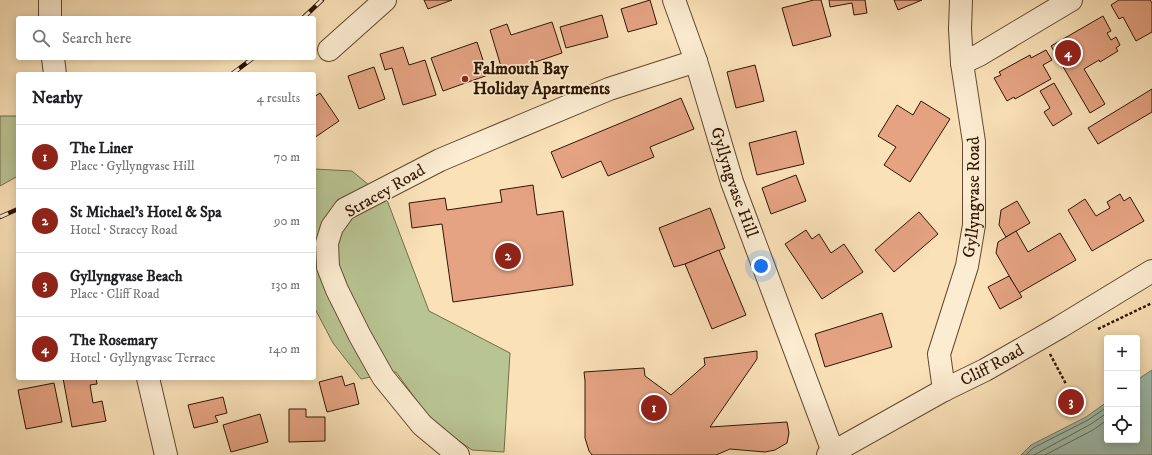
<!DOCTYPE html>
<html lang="en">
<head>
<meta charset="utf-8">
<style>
  body { margin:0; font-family:"IM FELL DW Pica",serif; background:#f6f6f6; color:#202124 }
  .controls { position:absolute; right:12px; bottom:12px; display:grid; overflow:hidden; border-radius:4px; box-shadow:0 2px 10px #0003 }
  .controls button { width:36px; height:36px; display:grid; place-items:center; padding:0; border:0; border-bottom:1px solid #e0e0e0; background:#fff; color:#202124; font:20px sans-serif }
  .you { position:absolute; left:761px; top:266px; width:14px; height:14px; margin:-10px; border:3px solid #fff; border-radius:50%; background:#1a73e8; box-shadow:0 0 0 6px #1a73e833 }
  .badge { display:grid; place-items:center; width:26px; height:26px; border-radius:50%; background:#8f2418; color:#fff; font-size:13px; font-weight:700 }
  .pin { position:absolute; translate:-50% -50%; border:2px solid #fff; box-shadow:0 1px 4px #0006 }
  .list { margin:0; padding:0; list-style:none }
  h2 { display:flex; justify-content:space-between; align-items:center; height:52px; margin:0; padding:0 16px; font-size:17px }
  h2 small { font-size:13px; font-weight:400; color:#757577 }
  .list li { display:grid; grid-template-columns:26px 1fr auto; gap:12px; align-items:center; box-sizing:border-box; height:64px; padding:0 16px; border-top:1px solid #e0e0e0 }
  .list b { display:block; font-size:15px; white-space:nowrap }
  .list p { margin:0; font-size:13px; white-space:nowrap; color:#757577 }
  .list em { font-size:13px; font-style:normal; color:#757577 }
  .icon { flex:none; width:22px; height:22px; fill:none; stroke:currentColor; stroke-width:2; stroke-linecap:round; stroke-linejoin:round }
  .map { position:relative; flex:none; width:1152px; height:455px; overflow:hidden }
  .search { position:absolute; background:#fff; box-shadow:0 2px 10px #0003; left:16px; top:16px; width:300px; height:44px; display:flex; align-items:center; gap:10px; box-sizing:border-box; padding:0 14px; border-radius:4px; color:#757577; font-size:15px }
  .panel { position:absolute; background:#fff; box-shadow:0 2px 10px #0003; left:16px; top:72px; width:300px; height:308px; border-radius:4px }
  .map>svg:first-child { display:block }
  .green { fill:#b9c493; stroke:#746d4a }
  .water { fill:#9ebeae; stroke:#727b68 }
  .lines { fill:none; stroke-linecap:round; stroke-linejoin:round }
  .shore { stroke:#676a57; stroke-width:1 }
  .building { fill:#e5a383; stroke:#301600 }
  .minor-casing { stroke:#62492e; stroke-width:24 }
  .path { stroke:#301600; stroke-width:2.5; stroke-dasharray:3 2; stroke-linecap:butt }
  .minor { stroke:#fcecd1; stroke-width:22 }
  .rail-casing { stroke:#301600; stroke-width:4.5 }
  .rail { stroke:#fcecd1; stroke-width:3; stroke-dasharray:9; stroke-linecap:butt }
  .poi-dot { fill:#8f2418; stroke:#fcecd1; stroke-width:1.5 }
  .labels { text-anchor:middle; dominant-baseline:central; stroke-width:3.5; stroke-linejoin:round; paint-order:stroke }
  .poi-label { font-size:17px; font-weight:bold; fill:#301600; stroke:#fcecd1; text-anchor:start }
  .street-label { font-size:17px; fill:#301600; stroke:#fcecd1 }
</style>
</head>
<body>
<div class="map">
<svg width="1152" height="455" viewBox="0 0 1152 455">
  <rect width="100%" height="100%" fill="#fae1b8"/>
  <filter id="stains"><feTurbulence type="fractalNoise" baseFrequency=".005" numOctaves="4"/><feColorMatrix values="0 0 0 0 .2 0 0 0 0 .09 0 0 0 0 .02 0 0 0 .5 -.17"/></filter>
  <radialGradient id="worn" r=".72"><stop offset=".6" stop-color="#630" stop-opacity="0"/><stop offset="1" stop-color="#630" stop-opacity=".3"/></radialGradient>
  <g class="green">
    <path d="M0 116H18V176L0 186Z"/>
    <path d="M314 169 352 171 387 200 429 311 510 353 504 452 472 450 433 423 396 372 361 379 333 343 314 307Z"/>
  </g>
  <path class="water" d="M1152 370V455H1021L1031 445 1086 417 1107 402V440H1137V380Z"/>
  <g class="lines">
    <g class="shore">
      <path d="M1026 455 1033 448 1088 420 1107 407"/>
      <path d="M1034 455 1091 424 1107 413"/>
      <path d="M1045 455 1093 430 1107 420"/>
    </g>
  </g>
  <g class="building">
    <path d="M424 0H452L428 9Z"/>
    <path d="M650 0 657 24 628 32 621 9Z"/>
    <path d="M814 0H821L831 36 793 46 782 8Z"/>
    <path d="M829 0H865L867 13 854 15 852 3 830 7Z"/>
    <path d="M894 0H922L898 10Z"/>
    <path d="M1119 0H1150L1152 3V32L1136 41 1123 17 1119 19 1111 5Z"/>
    <path d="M602 15 608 37 566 48 560 27Z"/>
    <path d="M1103 16 1111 31 1107 33 1111 40 1116 37 1120 45 1116 48 1118 51 1100 62 1099 60 1084 69 1105 104 1090 113 1051 46Z"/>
    <path d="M552 22 562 53 503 73 490 30 507 24 511 35Z"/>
    <path d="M477 42 488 75 443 91 431 58Z"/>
    <path d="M403 47 409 65 425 60 436 95 403 105 392 68 385 70 380 54Z"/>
    <path d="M1046 50 1052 60 1043 65 1051 79 1015 99 1014 97 1007 101 994 78 1001 75 999 72 1030 55 1031 58Z"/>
    <path d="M755 65 764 101 736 108 727 72Z"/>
    <path d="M374 67 385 99 359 109 348 76Z"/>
    <path d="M1054 83 1072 114 1053 126 1044 112 1050 108 1040 91Z"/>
    <path d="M1152 89V112L1098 144 1088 128Z"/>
    <path d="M320 93 339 121 314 138V97Z"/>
    <path d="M681 98 694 129 650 147 654 157 608 176 601 161 562 178 551 152Z"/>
    <path d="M921 101 950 119 910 182 884 165 896 147 878 136 897 105 913 115Z"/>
    <path d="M796 131 804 164 757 175 749 143Z"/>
    <path d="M796 175 806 201 771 214 762 188Z"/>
    <path d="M533 185 537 215 563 211 573 285 453 302 442 224 412 228 409 203 445 198 447 210 502 202 500 190Z"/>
    <path d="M1120 194 1124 201 1130 197 1144 221 1092 251 1068 210 1085 199 1096 216 1110 208 1107 202Z"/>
    <path d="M1017 201 1030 223 1006 237 999 225 1001 210Z"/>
    <path d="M710 208 725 248 685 264 674 267 659 228Z"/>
    <path d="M919 212 938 234 894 272 875 250Z"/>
    <path d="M806 230 812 239 819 234 831 253 844 244 863 272 822 299 785 244Z"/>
    <path d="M1016 231 1028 252 1060 233 1076 260 1019 293 996 253 998 242Z"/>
    <path d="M719 250 746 315 712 329 685 264Z"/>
    <path d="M1009 276 1022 297 1000 309 988 287Z"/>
    <path d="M882 313 892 347 825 367 815 334Z"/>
    <path d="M757 351V359L710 427 787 422 789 433 787 443 775 450 765 452 730 449 716 455H592L589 451 585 438V381L584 372 644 368 645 376 671 395 705 365 704 358Z"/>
    <path d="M342 376 345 386 354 383 359 404 327 412 319 382Z"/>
    <path d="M63 378H96L97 384 90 385 93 403 102 401 106 421 72 427Z"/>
    <path d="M54 383 62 422 26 429 18 390Z"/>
    <path d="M223 397 227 413 215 416 218 422 194 428 188 405Z"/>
    <path d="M289 409H306V417H325V441L289 442Z"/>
    <path d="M260 414 268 442 231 452 223 425Z"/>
  </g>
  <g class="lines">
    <defs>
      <g id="minor">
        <path id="s1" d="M674 0 696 61 732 182 833 452"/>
        <path d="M50 18V0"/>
        <path d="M329 50 385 0"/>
        <path d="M53 58 55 74"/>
        <path d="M962 63 979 55 1071 0"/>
        <path d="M148 378 166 455"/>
        <path id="s2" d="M944 390 939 354 967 266 974 225V142L962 63 960 29 961 0"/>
        <path d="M458 455 422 425 383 377 360 336 337 290 328 267 327 243 332 227 345 209 440 160 609 89 696 61"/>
        <path id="s3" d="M828 455 944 390 985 370 1060 327 1152 271"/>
      </g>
    </defs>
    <use href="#minor" class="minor-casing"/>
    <g class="path">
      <path d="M1098 329 1152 303"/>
      <path d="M1050 354 1066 384"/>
    </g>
    <use href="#minor" class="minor"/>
    <defs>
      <g id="rail">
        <path d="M303 18 322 0"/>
        <path d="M232 74 253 58"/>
        <path d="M0 217 18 209"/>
      </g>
    </defs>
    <use href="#rail" class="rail-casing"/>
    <use href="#rail" class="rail"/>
  </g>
  <circle class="poi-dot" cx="465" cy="79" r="4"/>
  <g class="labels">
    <g class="poi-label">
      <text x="473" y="69">Falmouth Bay<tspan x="473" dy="20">Holiday Apartments</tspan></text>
    </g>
    <g class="street-label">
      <text stroke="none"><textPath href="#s1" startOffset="192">Gyllyngvase Hill</textPath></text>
      <text transform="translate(385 191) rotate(-30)">Stracey Road</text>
      <text stroke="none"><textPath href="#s2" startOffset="198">Gyllyngvase Road</textPath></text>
      <text stroke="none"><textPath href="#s3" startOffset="187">Cliff Road</textPath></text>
    </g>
  </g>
  <rect width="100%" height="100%" filter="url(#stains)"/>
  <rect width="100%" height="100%" fill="url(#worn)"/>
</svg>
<div class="controls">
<button>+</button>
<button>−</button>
<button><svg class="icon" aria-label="locate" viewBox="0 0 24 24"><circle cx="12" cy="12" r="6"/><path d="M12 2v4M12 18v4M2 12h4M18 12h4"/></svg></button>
</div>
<div class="you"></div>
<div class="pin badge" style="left:654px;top:408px">1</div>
<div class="pin badge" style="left:508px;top:256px">2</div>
<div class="pin badge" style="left:1071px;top:402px">3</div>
<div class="pin badge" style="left:1068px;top:53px">4</div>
<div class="search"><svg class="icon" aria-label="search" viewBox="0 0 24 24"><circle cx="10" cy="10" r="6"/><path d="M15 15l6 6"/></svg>Search here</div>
<section class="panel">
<h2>Nearby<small>4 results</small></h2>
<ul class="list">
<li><span class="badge">1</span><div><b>The Liner</b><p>Place · Gyllyngvase Hill</p></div><em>70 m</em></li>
<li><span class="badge">2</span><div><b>St Michael's Hotel &amp; Spa</b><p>Hotel · Stracey Road</p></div><em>90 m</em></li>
<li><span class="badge">3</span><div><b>Gyllyngvase Beach</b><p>Place · Cliff Road</p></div><em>130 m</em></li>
<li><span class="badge">4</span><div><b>The Rosemary</b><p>Hotel · Gyllyngvase Terrace</p></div><em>140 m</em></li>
</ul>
</section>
</div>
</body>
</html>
